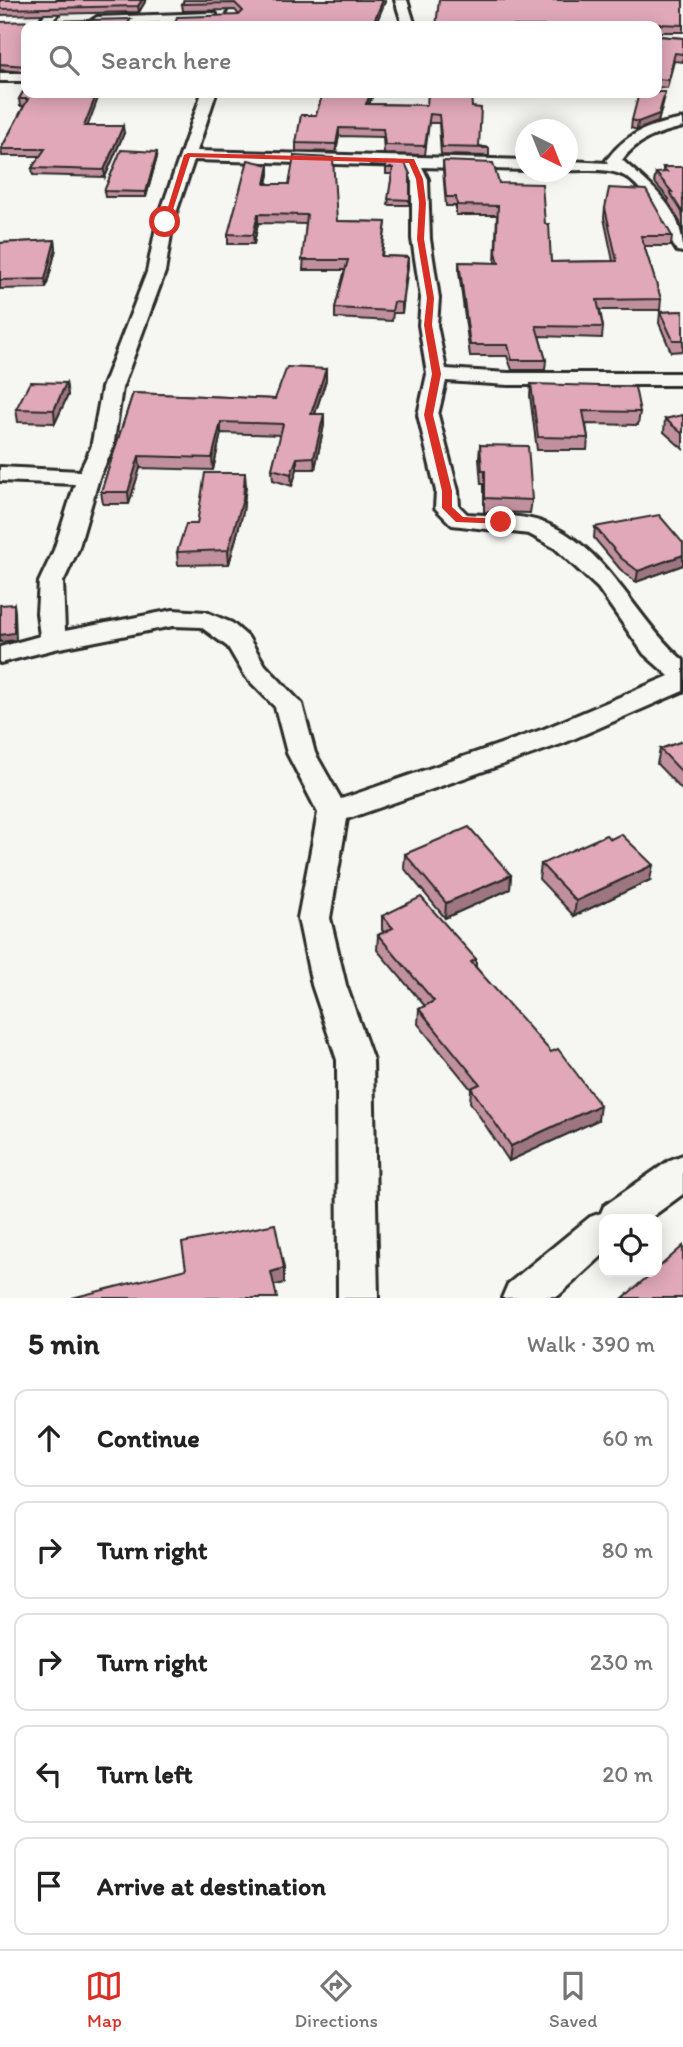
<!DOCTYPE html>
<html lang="en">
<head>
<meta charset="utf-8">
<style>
  body { margin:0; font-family:Itim,sans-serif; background:#f6f6f6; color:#222 }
  .controls { position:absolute; right:21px; bottom:21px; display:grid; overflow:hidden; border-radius:14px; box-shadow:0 4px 18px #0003 }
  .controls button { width:63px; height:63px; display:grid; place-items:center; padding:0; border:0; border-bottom:2px solid #e0e0e0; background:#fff; color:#222; font:35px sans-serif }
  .compass { position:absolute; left:515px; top:119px; width:63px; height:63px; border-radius:50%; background:#fff; box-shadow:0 4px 18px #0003; rotate:137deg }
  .stop { position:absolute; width:21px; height:21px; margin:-16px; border:5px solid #d93025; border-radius:50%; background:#fff }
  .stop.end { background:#d93025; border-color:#fff; box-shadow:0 2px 7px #0008 }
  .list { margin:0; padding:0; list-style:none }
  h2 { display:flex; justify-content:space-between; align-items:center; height:91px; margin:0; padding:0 28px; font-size:30px }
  h2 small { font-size:23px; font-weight:400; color:#767676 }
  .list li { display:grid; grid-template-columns:46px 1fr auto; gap:21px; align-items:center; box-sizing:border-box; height:98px; margin:0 14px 14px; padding:0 14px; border:2px solid #e0e0e0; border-radius:14px }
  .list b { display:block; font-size:26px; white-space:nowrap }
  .list em { font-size:23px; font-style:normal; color:#767676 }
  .icon { flex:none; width:38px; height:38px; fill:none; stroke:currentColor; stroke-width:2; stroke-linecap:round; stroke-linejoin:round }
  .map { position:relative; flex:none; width:683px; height:1298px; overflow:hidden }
  .search { position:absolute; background:#fff; box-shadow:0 4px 18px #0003; left:21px; right:21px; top:21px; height:77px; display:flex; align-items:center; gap:18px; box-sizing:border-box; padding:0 24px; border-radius:14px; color:#767676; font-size:26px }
  .sheet { height:651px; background:#fff }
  nav { display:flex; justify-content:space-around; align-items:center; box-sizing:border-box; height:98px; border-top:2px solid #e0e0e0; background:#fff; font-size:19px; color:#767676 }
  nav a { display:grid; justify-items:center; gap:4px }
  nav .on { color:#d93025 }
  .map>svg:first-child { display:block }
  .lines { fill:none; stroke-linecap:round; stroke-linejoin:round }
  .minor-casing { stroke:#2b2b2b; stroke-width:6 }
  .minor { fill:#f6f6f2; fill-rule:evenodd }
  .wall { fill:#c1909f; stroke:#2b2b2b; stroke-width:2 }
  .shaded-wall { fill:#9d7682; stroke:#2b2b2b; stroke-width:2 }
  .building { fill:#e0a8b9; stroke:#2b2b2b; stroke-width:2 }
  .route { fill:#d93025 }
</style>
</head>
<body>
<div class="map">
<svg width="683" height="1298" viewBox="0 0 683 1298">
  <rect width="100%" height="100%" fill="#f6f6f2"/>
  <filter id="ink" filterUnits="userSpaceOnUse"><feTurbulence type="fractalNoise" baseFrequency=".0143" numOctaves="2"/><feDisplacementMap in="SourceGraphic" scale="14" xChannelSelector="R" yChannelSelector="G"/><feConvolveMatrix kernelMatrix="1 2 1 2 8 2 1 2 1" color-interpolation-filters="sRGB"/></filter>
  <g filter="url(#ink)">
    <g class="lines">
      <defs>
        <g id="minor">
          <path d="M58 0H70L48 26H40V20Z"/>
          <path d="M231 0H243L238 26H226Z"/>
          <path d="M395 0H407L415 26H403Z"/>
          <path d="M212 13 216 14V20L97 25 91 21 97 17Z"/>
          <rect x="0" y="73" width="26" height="8"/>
          <path d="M202 93H216L197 151 526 160V170L422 167 428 179 430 239 439 298 437 325 446 369 508 373H683V385H508L446 381 438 415 458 491 459 506 467 514C490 516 520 514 542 522 607 545 634 618 683 660V691L564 743 347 819 330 918 346 985 373 1060 378 1298H338L337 1060 312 985 298 918 318 813 287 753 275 707 245 676 228 647 201 627 173 626 55 649 0 663V647L40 636 37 613 39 582 54 550 75 484 0 481V467L80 471 91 448 102 388 147 272 157 222ZM194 160 407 166 412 179V239L421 298 419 325 427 374 418 415 436 491 435 508 452 525 529 534 555 548 598 588 644 654 669 676 544 729 341 799 315 753 302 704 265 665 248 637 232 623 206 612 173 610 65 631 63 582 78 550 99 478 113 448 122 388 165 272 173 222Z"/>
          <path d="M683 119V127C658 133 638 139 622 160 652 187 683 208 683 252L677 251C663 229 645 180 617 173 603 168 583 171 568 170V161L608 163 606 160 609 157C629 131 652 125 683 119Z"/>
          <path d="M683 1155V1194L649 1219H604V1254L558 1296 502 1298 508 1284 590 1217 601 1213 604 1206 670 1160Z"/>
        </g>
      </defs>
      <use href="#minor" class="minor-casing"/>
      <use href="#minor" class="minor"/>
    </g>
    <g class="wall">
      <path d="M0 0H146L139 12 0 15Z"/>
      <path d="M184 0H385L375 26H174L239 15 235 10 183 11 182 4Z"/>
      <path d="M439 0H683V32H657V26Z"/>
      <path d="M0 22 131 25V26H26V72L0 70Z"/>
      <path d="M657 36 683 38V62L674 61 667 88 657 87Z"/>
      <path d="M26 87 88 126 124 133 105 177 33 175 32 168 40 156H2L1 149 24 106H20L19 99Z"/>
      <path d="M323 93H374L369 104 427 105 479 146 489 148V156L441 155 439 123H429L425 155 384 154 383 137 339 136 336 152 296 151V143L316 115Z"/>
      <path d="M664 100 658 122 637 130 631 128 632 120Z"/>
      <path d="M157 157 146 197H105L104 191Z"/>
      <path d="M443 161 499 183 545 224 551 262 613 261 604 218 605 208 672 236 671 246H644L661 299 660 310H600L603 327 602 338 539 336 546 360 545 370H512L507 356H470L459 272V262L495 263 497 215H456V206H446L443 170Z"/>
      <path d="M386 163 410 174 409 205H388L392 174H386Z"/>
      <path d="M269 165V174L267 184 337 221 386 222 382 256 408 257 402 313H393L392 321 335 318V308L345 270H303L306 224 258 223 254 244H228V234Z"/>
      <path d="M663 167H683V236L680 222 668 202 669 199 654 182 656 173H663Z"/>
      <path d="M55 240 56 249 46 288 0 289V243Z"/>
      <path d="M683 311V351L671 352 659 323 660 312Z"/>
      <path d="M326 369V380L315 414H324V425L315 469H297L292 486 273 480 272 469 281 435 221 433 213 470 140 468 129 504H103L101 492 133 393 275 399Z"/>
      <path d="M66 383 68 395 55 423 18 422 16 409Z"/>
      <path d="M531 384 640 412 638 425 586 424 588 438 587 450H537L530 396Z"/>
      <path d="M683 415V449L664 432 665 419Z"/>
      <path d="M480 445 532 500 530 513 484 512V484H481L479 458Z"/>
      <path d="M246 486 243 512 229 564 178 565 177 552 197 524Z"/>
      <path d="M595 527 683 543V565L636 582 620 569 594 538Z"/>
      <path d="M683 741V791L657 764 660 749Z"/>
      <path d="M405 854 511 875 510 889 445 918 404 868Z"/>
      <path d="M541 864 650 880 574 916 539 879Z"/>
      <path d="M382 916 476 959V967L598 1120 509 1161 470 1102 471 1089 418 1024 419 1009 425 1006 377 950 378 935 384 932 382 930Z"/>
    </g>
    <g class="shaded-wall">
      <path d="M142 0H146L139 12 138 6Z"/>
      <path d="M383 0H385V2L375 26H372Z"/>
      <path d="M665 92 658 122 637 130 638 122Z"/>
      <path d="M97 93H100L85 133 84 126Z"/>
      <path d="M371 93H374L365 112 366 104Z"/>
      <path d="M123 126 124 133 105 177 104 170Z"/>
      <path d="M339 128V136L336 152V144Z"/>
      <path d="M157 152V157L146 197V192Z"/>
      <path d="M269 165V174L265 193V184Z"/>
      <path d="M258 214V223L254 244 253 235Z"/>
      <path d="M55 240 56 249 46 288 45 279Z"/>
      <path d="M408 257V267L402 313V303Z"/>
      <path d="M326 369V380L311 425V414Z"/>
      <path d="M66 383 68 395 55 423 54 410Z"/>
      <path d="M324 414V425L315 469 314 457Z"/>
      <path d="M221 422V433L213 470 212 458Z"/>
      <path d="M139 456 140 468 129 504 128 492Z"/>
      <path d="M297 458V469L292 486 291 474Z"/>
      <path d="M245 473 246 486 243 512 229 564 228 550Z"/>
      <path d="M683 555V565L636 582 638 571Z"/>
      <path d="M14 604 15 611 16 640 0 642V635Z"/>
      <path d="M653 865 650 880 574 916 576 901Z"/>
      <path d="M511 875 510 889 445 918 446 903Z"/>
      <path d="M600 1105 598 1120 509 1161 511 1146Z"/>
      <path d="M284 1268V1283L272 1286 271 1272Z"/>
    </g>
    <g class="building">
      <path d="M0 0H142L138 6 0 9Z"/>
      <path d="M184 0H383L372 26H174L177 17 239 15 243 11 235 3 182 4Z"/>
      <path d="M439 0H683V25L658 24 656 26H436Z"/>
      <path d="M131 19 126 26H26V66L0 64V22Z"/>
      <path d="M657 36 683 38V54L675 53 668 80 658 79 657 81Z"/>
      <path d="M26 87V93H97L84 126H123L104 170 32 168 45 149H1L28 99H19Z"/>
      <path d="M657 92H665L659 114 638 122 632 120 639 93H657Z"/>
      <path d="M323 93H371L366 104 427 105 428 93H471L472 107 481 108 479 146 489 148 442 147 439 115 430 114 425 146 385 145 383 129 339 128 336 144 296 143 301 115H316Z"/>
      <path d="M121 150 157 152 146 192 104 191Z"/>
      <path d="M294 156 333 158 337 221 386 222 381 256 408 257 402 303 394 302 392 311 335 308 348 260H302L307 215 258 214 253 235 228 234 248 160 269 165 265 184H289Z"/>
      <path d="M443 161 493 163 499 183 542 184 545 224H549L551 262 617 261 605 208 609 188 646 190 672 236H641L661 299 597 300 603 327 536 326 546 360H512L508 345H470L459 262 499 263 496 252 498 206 457 205 456 197H446Z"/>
      <path d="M386 163H405L410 174V200L388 199 393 168H386Z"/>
      <path d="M663 167H683V219L682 212 670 192H672L656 173 667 172Z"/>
      <path d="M55 240 45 279 0 280V243Z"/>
      <path d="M683 311V340H673L660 312Z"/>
      <path d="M287 367 326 369 311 414H324L314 457 297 458 291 474 272 469 283 424 221 422 212 458 139 456 128 492H101L133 393 275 399Z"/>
      <path d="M30 382 66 383 54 410 16 409Z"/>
      <path d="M531 384 635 387 640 412 583 411 588 438 538 437Z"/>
      <path d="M683 415V434L665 419Z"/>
      <path d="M480 445 528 446 532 500 485 498V471H482Z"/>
      <path d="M205 473H245L243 499 228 550 177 552 186 524H197Z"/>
      <path d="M659 515 683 543V555L638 571 621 558 595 527Z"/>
      <path d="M14 604V633L0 635V605Z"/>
      <path d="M683 741V773L660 749Z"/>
      <path d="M469 827 511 875 446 903 405 854Z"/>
      <path d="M621 834 653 865 576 901 541 864 606 835 611 839Z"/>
      <path d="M421 897 476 959 471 962 551 1052 558 1049 600 1105 511 1146 471 1088 480 1084 419 1009 434 1001 378 935 393 928 382 916Z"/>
      <path d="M275 1224 284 1268 271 1272 277 1298H72L186 1269 182 1243Z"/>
      <path d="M683 1246V1298H623L653 1272H657V1269Z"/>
    </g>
  </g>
  <path class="route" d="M188 153 414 159 423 179 426 203 424 239 434 298 432 325 441 374 433 415 452 491V507L463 517 501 519 506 522 505 524 456 522 442 508V491L424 415 432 374 424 325 427 298 417 239 419 203 416 179 409 163 190 157 169 222 163 223 184 155Z"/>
</svg>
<div class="controls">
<button><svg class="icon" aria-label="locate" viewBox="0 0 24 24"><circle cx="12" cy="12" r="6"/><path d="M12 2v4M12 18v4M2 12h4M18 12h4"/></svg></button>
</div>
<svg class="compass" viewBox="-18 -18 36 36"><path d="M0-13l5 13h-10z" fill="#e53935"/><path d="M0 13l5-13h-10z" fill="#767676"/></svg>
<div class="stop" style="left:165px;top:222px"></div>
<div class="stop end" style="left:501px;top:522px"></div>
<div class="search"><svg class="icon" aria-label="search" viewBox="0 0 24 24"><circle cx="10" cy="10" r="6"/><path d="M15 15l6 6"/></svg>Search here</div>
</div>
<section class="sheet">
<h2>5 min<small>Walk · 390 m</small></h2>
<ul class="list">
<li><svg class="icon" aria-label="ahead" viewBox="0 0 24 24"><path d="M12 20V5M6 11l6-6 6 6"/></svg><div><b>Continue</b></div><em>60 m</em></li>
<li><svg class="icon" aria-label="right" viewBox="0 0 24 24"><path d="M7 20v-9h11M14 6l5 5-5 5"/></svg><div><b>Turn right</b></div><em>80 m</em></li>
<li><svg class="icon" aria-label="right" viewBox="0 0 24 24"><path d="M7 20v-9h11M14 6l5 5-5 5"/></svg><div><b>Turn right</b></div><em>230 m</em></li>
<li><svg class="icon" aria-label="left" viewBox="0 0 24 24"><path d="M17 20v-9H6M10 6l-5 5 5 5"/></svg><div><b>Turn left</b></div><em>20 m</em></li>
<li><svg class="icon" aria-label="arrive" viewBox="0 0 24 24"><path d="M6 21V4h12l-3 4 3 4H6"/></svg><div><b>Arrive at destination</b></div></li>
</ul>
</section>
<nav>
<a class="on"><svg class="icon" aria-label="map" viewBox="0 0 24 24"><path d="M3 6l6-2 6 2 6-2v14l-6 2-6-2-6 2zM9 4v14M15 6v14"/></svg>Map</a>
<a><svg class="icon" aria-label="directions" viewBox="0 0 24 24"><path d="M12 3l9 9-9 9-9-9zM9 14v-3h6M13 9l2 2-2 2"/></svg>Directions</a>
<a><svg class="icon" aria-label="saved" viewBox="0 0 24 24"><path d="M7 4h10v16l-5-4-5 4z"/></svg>Saved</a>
</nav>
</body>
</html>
